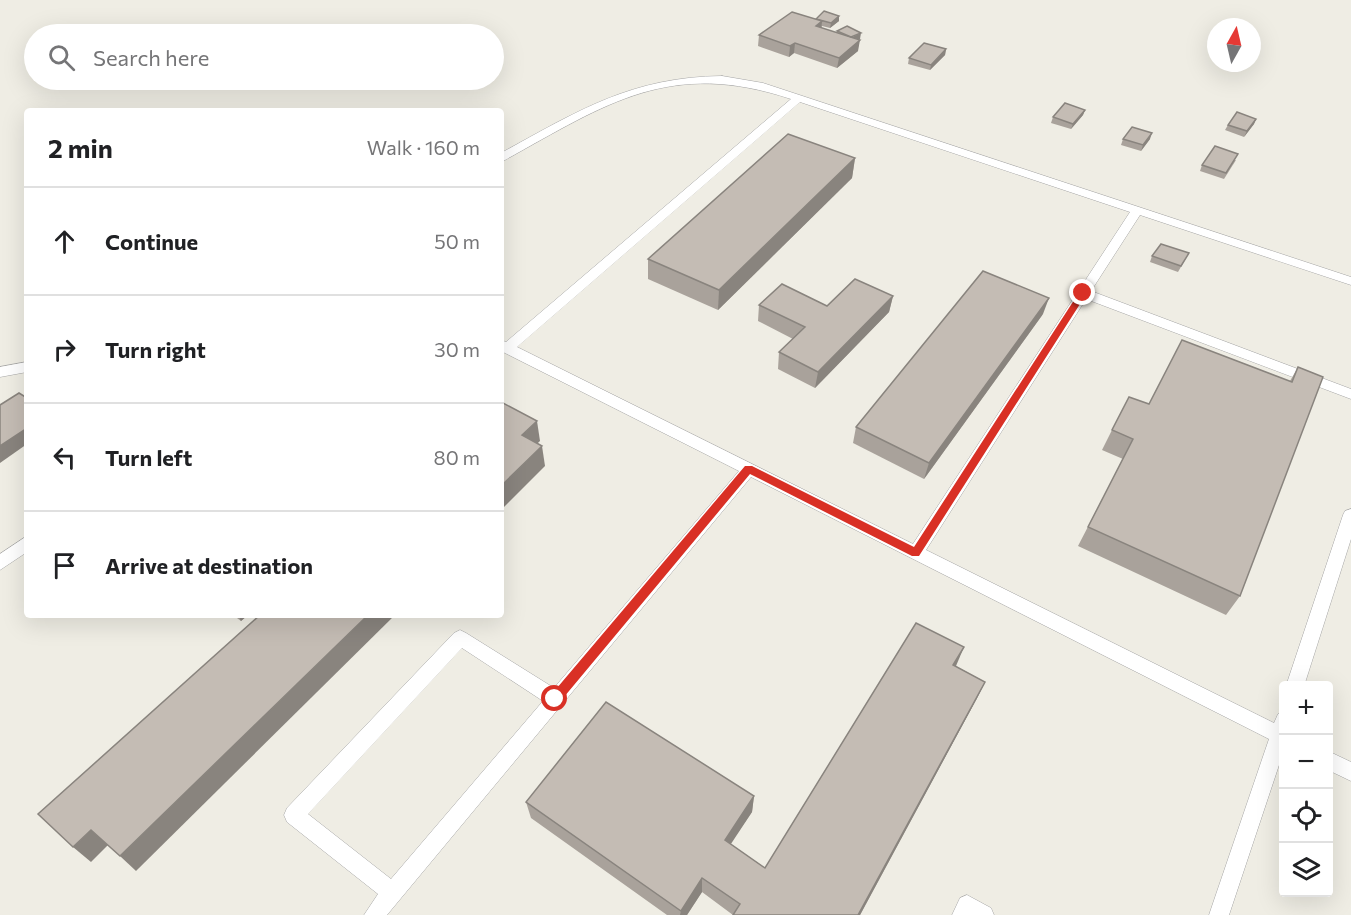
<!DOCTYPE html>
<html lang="en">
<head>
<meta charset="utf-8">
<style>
  body { margin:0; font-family:Commissioner,sans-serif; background:#f6f6f6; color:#202124 }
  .controls { position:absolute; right:18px; bottom:18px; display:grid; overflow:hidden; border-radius:6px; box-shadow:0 6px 24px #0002 }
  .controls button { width:54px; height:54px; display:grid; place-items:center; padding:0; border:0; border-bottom:2px solid #e0e0e0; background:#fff; color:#202124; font:30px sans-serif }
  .compass { position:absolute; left:1207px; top:18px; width:54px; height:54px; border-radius:50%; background:#fff; box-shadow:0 6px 24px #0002; rotate:8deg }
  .stop { position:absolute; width:18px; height:18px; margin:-14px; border:4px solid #d93025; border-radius:50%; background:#fff }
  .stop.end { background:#d93025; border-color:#fff; box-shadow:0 2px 6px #0008 }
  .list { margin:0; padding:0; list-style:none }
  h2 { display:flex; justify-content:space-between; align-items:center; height:78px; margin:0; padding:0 24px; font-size:26px }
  h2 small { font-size:20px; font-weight:400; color:#757577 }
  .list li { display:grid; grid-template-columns:39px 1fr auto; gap:18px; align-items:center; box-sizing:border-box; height:108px; padding:0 24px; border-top:2px solid #e0e0e0 }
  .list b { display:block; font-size:22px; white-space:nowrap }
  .list em { font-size:20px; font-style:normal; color:#757577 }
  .icon { flex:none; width:33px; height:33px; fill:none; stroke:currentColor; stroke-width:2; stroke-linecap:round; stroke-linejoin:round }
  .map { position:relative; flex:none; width:1351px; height:915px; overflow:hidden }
  .search { position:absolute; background:#fff; box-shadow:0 6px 24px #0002; left:24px; top:24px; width:480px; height:66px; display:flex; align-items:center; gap:15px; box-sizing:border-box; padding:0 21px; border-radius:33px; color:#757577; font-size:22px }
  .panel { position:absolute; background:#fff; box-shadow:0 6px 24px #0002; left:24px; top:108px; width:480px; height:510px; border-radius:6px }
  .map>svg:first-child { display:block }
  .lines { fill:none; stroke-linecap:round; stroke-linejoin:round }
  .service-casing { stroke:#a5a5a5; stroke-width:1 }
  .service { fill:#fff; fill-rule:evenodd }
  .wall { fill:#a9a29b }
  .shaded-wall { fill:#89847e }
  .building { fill:#c4bcb4; stroke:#89847e; stroke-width:1.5 }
  .route { fill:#d93025 }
</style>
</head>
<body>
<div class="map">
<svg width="1351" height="915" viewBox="0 0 1351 915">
  <rect width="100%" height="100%" fill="#efede4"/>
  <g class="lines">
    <defs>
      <g id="service">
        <path d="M722 76 763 83 1351 277V285L1140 215 1091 291 1351 389V399L1086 299 926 550 1274 723 1278 714 1284 712V750L1229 915H1209L1269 739 751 477 387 915H364L378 894 287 822 284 815 287 808 454 633 460 630 466 633 554 688 739 471 501 351V340L506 342 791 99C670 59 608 103 505 160L501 161V153C578 111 631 77 722 76ZM800 102 1130 212 913 544 517 347ZM462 648 543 701 391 879 308 814Z"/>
        <path d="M27 362V372L0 377V367Z"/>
        <path d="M1351 509V539L1304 686H1286L1343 515 1345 511Z"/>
        <path d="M27 536V552L0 570V554Z"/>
        <path d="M1328 751 1351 762V781L1328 770Z"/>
        <path d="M967 895 991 908 994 915H952L960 898Z"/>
      </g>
    </defs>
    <use href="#service" class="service-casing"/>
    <use href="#service" class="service"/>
  </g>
  <g class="wall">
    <path d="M839 16V21L830 28 822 26 821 28 837 33V31L860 39 858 40V51L837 68 794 53 789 57 758 46 759 35 815 19Z"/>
    <path d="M946 49 945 55 930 70 908 64 909 58Z"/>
    <path d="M1085 110 1083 115 1071 129 1051 123 1053 117Z"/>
    <path d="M1256 119 1254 124 1244 137 1225 130 1228 125Z"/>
    <path d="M1123 139H1150L1141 151 1121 145Z"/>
    <path d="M855 158 852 178 718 310 648 279V259Z"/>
    <path d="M1236 160 1224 179 1200 171 1202 165Z"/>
    <path d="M1189 253 1178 272 1150 262 1152 256Z"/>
    <path d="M893 296 889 312 815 388 778 369 779 352 793 339 758 321 759 305 827 306Z"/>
    <path d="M1043 314 924 479 853 443 856 427Z"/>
    <path d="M1298 367 1240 596 1226 615 1078 546 1123 459 1102 450 1112 430 1149 404 1290 381Z"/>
    <path d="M233 615H248L241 621Z"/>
    <path d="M956 666 985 682 976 700 860 915H733L702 892 687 915H667L531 818 526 802 754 796 752 812 730 844 765 868Z"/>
  </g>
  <g class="shaded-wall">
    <path d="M839 16V21L830 28 831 23Z"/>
    <path d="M822 21 821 32 816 26Z"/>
    <path d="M861 33 860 39 850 43V38Z"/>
    <path d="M860 40 858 51 837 68 839 58Z"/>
    <path d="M795 43 794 53 789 57 790 46Z"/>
    <path d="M946 49 945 55 930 70 931 65Z"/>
    <path d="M1085 110 1083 115 1071 129 1073 124Z"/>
    <path d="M1256 119 1254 124 1244 137 1247 131Z"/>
    <path d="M1152 133 1150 139 1141 151 1143 145Z"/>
    <path d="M855 158 852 178 718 310 719 290Z"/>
    <path d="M893 296 889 312 815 388 818 372Z"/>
    <path d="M1049 298 1043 314 924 479 929 463Z"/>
    <path d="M537 421 540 441 525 455 522 435Z"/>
    <path d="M27 428V444L0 463V446Z"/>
    <path d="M542 446 545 466 501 510V486Z"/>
    <path d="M238 615H248L241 621Z"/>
    <path d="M368 615H395L136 871 120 856Z"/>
    <path d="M964 647 956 666 946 683 953 665Z"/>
    <path d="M985 682 976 700 860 915H858Z"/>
    <path d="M754 796 752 812 723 856 725 840Z"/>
    <path d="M91 830 108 845 91 862 73 847Z"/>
    <path d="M702 878V892L687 915H680L681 911Z"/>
  </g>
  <g class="building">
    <path d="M824 11 839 16 831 23 816 19Z"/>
    <path d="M792 12 822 21 816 26 860 40 839 58 795 43 790 46 759 35Z"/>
    <path d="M847 26 861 33 851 37 837 31Z"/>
    <path d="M924 43 946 49 931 65 909 58Z"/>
    <path d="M1065 103 1085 110 1073 124 1053 117Z"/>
    <path d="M1237 112 1256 119 1247 131 1228 125Z"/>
    <path d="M1132 127 1152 133 1143 145 1123 139Z"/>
    <path d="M788 134 855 158 719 290 648 259Z"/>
    <path d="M1215 146 1238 154 1226 173 1202 165Z"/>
    <path d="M1161 244 1189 253 1181 266 1152 256Z"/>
    <path d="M983 271 1049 298 929 463 856 427Z"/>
    <path d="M855 279 893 296 818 372 779 352 805 327 759 305 782 284 827 306Z"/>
    <path d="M1182 340 1292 382 1298 367 1323 377 1240 596 1088 527 1133 439 1112 430 1129 397 1149 404Z"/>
    <path d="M19 393 27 398V428L0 446V405Z"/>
    <path d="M501 402 537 421 522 435 542 446 501 486Z"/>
    <path d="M260 615H368L120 856 91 830 73 847 38 814Z"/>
    <path d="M916 623 964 647 953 665 985 682 858 915H733L740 904 702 878 681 911 526 802 606 702 754 796 725 840 765 868Z"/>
  </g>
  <path class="route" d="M1080 291 1087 293 919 556H912L750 474 559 703H551V695L745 466H752L914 547Z"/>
</svg>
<div class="controls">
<button>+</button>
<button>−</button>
<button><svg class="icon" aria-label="locate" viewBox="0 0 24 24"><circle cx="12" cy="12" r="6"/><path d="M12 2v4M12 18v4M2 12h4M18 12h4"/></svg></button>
<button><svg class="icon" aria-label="layers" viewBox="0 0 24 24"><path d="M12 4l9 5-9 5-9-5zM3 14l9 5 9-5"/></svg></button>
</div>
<svg class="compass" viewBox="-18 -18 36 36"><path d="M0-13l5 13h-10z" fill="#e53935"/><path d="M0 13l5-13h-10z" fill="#757577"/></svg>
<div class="stop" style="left:555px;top:699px"></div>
<div class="stop end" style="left:1083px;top:293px"></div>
<div class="search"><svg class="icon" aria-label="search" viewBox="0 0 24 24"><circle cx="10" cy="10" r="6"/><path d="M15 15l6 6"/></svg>Search here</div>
<section class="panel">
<h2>2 min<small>Walk · 160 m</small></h2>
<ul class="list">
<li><svg class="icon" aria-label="ahead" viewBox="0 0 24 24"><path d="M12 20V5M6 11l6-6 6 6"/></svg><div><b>Continue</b></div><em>50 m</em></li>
<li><svg class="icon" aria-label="right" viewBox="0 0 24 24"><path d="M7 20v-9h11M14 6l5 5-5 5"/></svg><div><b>Turn right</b></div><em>30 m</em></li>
<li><svg class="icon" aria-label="left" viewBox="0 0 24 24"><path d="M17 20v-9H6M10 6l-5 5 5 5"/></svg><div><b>Turn left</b></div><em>80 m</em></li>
<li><svg class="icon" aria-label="arrive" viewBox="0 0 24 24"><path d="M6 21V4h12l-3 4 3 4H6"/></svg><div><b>Arrive at destination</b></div></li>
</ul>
</section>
</div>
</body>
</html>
